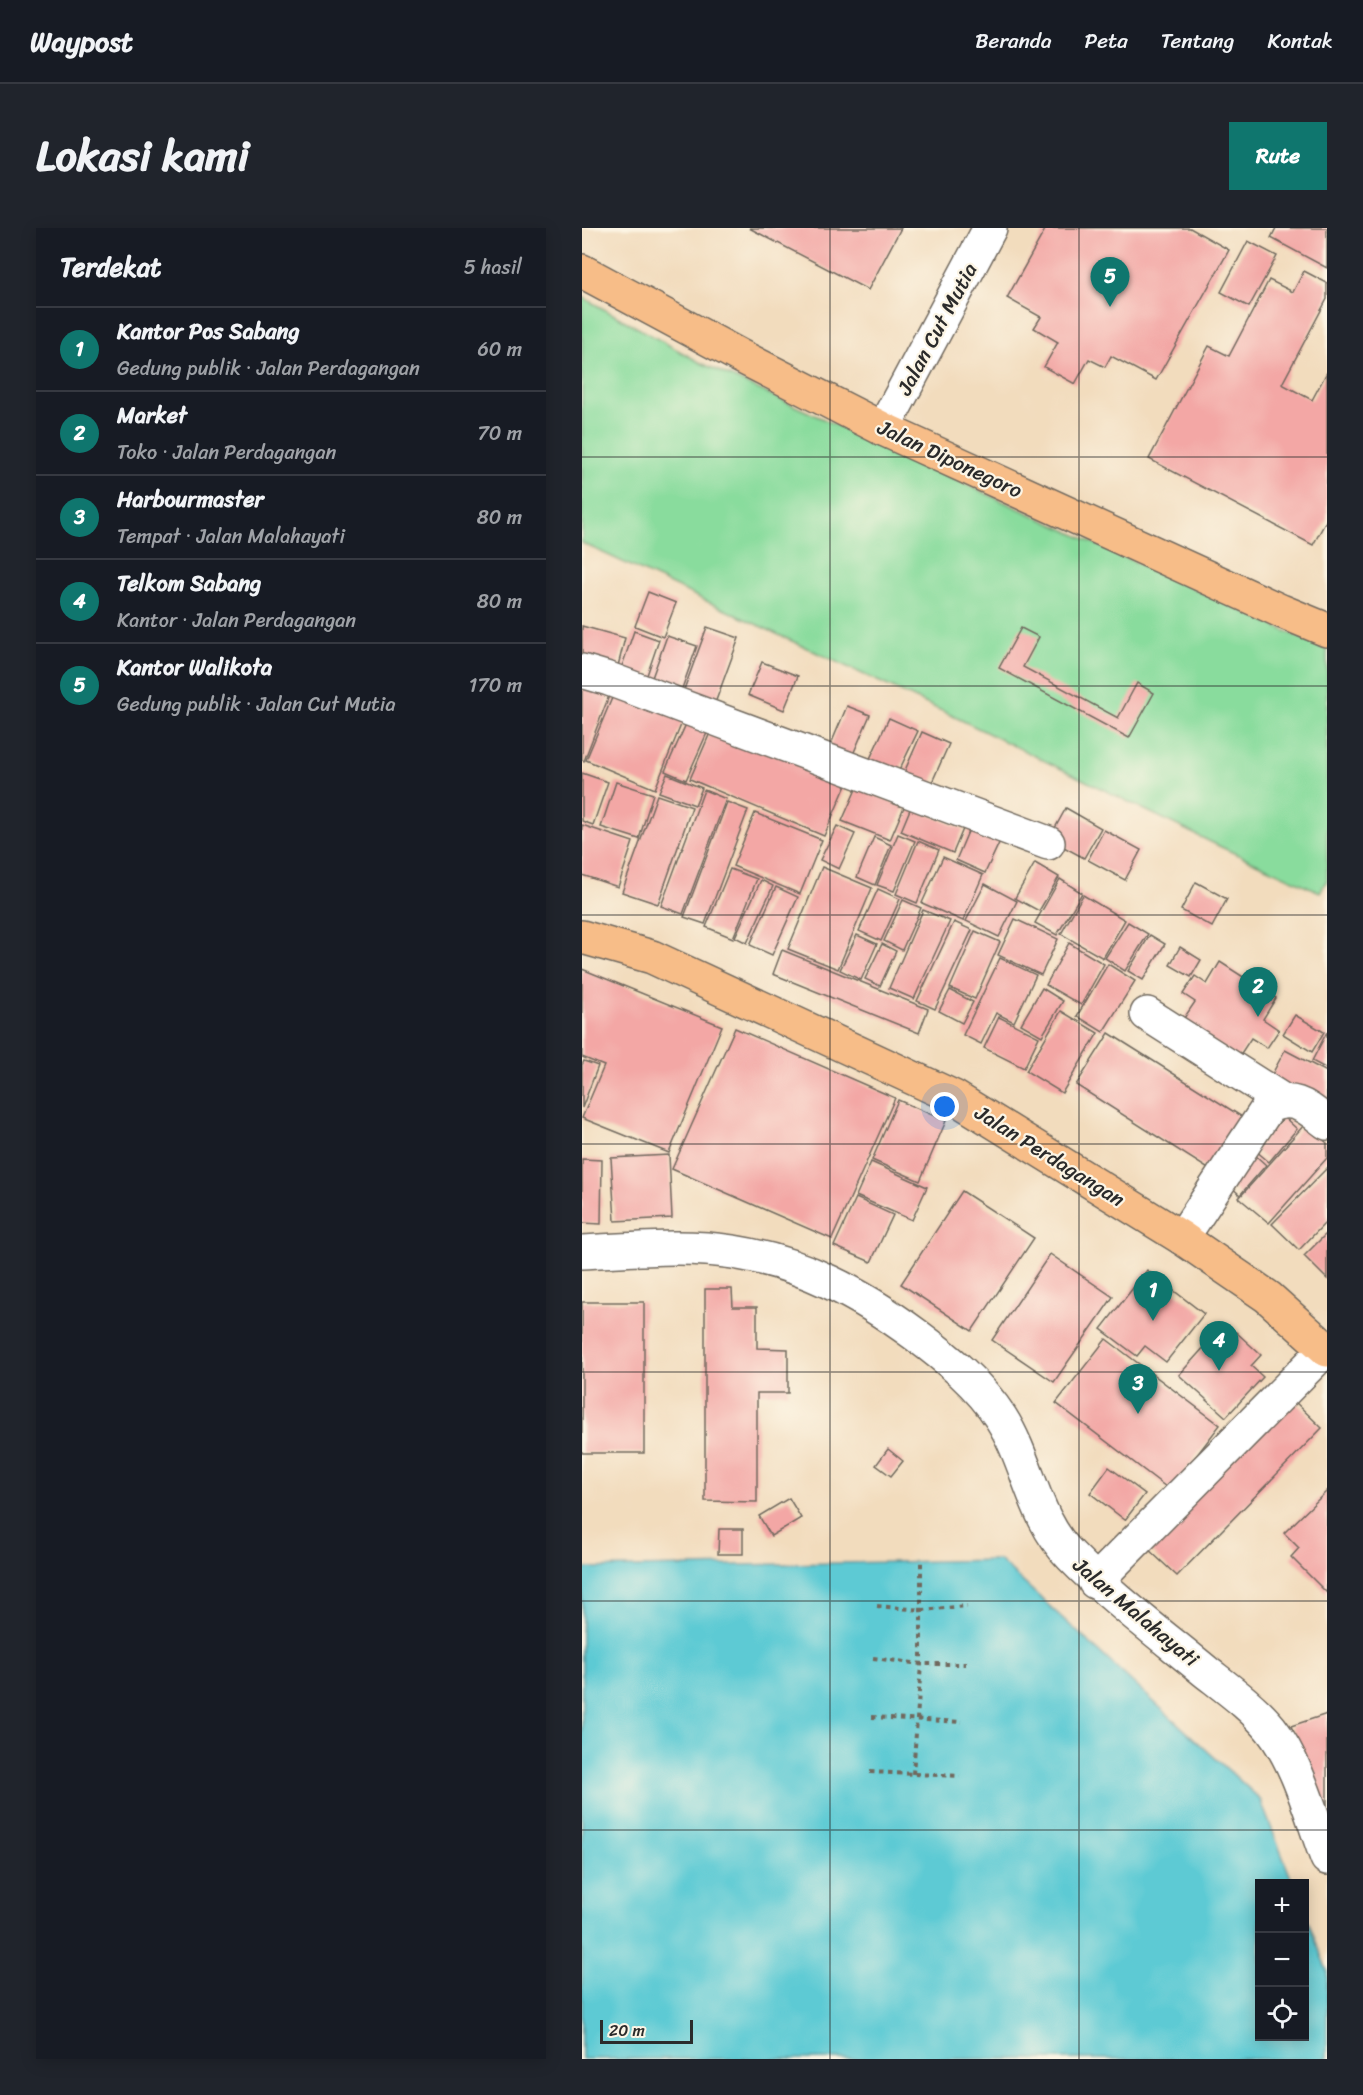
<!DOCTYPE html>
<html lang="id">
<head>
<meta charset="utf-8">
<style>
  body { margin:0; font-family:Sriracha,sans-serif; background:#20242c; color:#f1f3f6 }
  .controls { position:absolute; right:18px; bottom:18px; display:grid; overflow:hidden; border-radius:0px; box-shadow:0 3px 15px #0003 }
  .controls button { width:54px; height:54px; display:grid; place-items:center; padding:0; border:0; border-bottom:2px solid #363941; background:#171b24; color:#f1f3f6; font:30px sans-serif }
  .scale { position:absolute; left:18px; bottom:15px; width:93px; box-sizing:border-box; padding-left:6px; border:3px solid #2b2b2b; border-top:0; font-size:16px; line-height:21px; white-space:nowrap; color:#2b2b2b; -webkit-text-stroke:4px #fcf5e5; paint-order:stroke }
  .you { position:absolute; left:363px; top:879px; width:21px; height:21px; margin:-15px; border:4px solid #fff; border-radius:50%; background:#1a73e8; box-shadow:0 0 0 9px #1a73e833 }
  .badge { display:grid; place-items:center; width:39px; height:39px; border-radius:50%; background:#0f766e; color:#fff; font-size:20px; font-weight:700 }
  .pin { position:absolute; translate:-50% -50px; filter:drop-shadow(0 2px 3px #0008) }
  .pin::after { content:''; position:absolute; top:32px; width:21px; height:18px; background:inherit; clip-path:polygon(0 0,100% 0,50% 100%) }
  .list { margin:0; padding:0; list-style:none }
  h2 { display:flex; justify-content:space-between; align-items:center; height:78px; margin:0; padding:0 24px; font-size:26px }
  h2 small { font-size:20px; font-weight:400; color:#9ea1a6 }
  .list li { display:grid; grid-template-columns:39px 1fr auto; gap:18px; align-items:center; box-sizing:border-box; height:84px; padding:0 24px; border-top:2px solid #363941 }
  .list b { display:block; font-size:22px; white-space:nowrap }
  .list p { margin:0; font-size:20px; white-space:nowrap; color:#9ea1a6 }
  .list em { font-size:20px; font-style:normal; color:#9ea1a6 }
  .icon { flex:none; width:33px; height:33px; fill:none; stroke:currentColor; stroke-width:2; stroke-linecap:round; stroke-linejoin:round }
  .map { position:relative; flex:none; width:745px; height:1831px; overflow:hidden; border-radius:0px }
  header { display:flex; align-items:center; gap:36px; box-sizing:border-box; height:84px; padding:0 30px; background:#171b24; border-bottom:2px solid #363941 }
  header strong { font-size:28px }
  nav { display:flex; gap:33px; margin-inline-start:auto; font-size:21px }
  .intro { display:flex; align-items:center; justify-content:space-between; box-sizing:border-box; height:144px; padding:0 36px }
  h1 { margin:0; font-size:42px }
  .button { padding:15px 27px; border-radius:0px; background:#0f766e; color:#fff; font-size:21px; font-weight:700 }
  main { display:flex; gap:36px; padding:0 36px }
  aside { flex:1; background:#171b24; border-radius:0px; box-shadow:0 3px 15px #0003 }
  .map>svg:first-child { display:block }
  .green { fill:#89dc9d; stroke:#5a8464; stroke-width:1.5 }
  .water { fill:#5dcad4; stroke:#447a80; stroke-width:1.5 }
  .building { fill:#f3a7a5 }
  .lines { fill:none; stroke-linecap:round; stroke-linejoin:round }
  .minor-casing { stroke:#71695e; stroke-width:36 }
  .highway-casing { stroke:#71695e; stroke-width:36 }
  .path { stroke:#71695e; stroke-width:4; stroke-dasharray:4.5 4.5; stroke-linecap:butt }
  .minor { stroke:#fff; stroke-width:33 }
  .highway { stroke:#f7bd88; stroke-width:33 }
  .grid { fill:none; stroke:#2b2b2b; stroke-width:1.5; stroke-opacity:0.55 }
  .labels { text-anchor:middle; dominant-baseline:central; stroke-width:4.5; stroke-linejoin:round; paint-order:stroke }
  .street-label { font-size:21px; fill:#2b2b2b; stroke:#fcf5e5 }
</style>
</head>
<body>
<header>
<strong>Waypost</strong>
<nav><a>Beranda</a><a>Peta</a><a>Tentang</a><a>Kontak</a></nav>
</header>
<div class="intro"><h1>Lokasi kami</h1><a class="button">Rute</a></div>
<main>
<aside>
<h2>Terdekat<small>5 hasil</small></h2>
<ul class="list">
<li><span class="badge">1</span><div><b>Kantor Pos Sabang</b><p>Gedung publik · Jalan Perdagangan</p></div><em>60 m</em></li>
<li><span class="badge">2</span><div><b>Market</b><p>Toko · Jalan Perdagangan</p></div><em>70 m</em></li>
<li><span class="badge">3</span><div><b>Harbourmaster</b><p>Tempat · Jalan Malahayati</p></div><em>80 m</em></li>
<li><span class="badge">4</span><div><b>Telkom Sabang</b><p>Kantor · Jalan Perdagangan</p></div><em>80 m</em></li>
<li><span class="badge">5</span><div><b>Kantor Walikota</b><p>Gedung publik · Jalan Cut Mutia</p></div><em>170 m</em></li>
</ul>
</aside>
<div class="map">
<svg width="745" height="1831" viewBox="0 0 745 1831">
  <rect width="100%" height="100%" fill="#fcf5e5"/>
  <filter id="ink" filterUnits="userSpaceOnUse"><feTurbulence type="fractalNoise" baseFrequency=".0167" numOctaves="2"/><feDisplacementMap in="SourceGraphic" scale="12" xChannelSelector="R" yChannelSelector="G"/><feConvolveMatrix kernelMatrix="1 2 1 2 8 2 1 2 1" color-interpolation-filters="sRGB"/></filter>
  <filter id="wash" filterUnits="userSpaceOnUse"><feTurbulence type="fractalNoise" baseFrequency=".008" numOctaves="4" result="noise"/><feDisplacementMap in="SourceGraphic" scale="24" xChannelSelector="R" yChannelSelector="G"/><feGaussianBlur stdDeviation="1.35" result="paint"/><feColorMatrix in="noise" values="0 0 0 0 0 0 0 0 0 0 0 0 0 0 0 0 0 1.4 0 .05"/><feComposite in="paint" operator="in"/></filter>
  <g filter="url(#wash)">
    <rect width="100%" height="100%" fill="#f2dcbd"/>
    <path class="green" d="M0 69 119 135 745 422V652L738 664 639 619 375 490 0 315Z"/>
    <path class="water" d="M417 1332 678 1571 711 1655 678 1656V1808H722L723 1685 745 1743V1831H0V1340Z"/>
    <g id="blocks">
      <g class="building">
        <path d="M167 0H319L286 62Z"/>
        <path d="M464 0H608L647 22 574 152 529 128 523 139 507 131 493 156 462 139 476 114 452 100 459 89 425 70Z"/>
        <path d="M694 0H745V40L689 10Z"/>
        <path d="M666 13 695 28 667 79 639 64Z"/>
        <path d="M722 43 745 55V71L700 156 730 172 745 144V291L731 317 567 231 627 118 647 128 687 52 711 64Z"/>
        <path d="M66 364 94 375 81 409 53 398Z"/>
        <path d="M0 398 43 410 36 438 0 428Z"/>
        <path d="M125 399 157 410 132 478 100 467Z"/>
        <path d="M439 400 457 409 441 439 536 490 555 455 572 465 547 510 417 440Z"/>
        <path d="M52 403 77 412 63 453 38 444Z"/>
        <path d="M85 408 115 418 97 469 67 458Z"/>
        <path d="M180 434 216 448 202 482 166 467Z"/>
        <path d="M0 449 30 460 2 533 0 532Z"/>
        <path d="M35 458 103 487 73 561 4 532Z"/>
        <path d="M265 478 288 487 266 538 244 528Z"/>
        <path d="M108 487 129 496 104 552 83 543Z"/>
        <path d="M307 490 336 503 314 549 286 535Z"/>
        <path d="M131 498 265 555 242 608 108 551Z"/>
        <path d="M340 504 367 516 347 561 320 549Z"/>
        <path d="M0 545 26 554 11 597 0 593Z"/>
        <path d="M85 546 120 560 113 577 77 564Z"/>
        <path d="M34 554 71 566 57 611 19 599Z"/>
        <path d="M275 559 322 579 308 612 260 593Z"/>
        <path d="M122 562 144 571 101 686 79 678Z"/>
        <path d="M75 567 110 579 76 676 40 664Z"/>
        <path d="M145 574 166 582 123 696 102 689Z"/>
        <path d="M329 579 381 601 371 625 319 603Z"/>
        <path d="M484 580 519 600 502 630 467 611Z"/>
        <path d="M173 585 240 612 218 666 151 638Z"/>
        <path d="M0 597 51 614 36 659 0 647Z"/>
        <path d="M255 598 273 606 257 641 238 632Z"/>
        <path d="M388 599 418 613 403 645 374 632Z"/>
        <path d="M522 602 559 622 543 652 506 632Z"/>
        <path d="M316 606 333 613 312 663 295 657Z"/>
        <path d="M292 609 309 617 293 657 275 649Z"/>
        <path d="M336 613 357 622 335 675 314 666Z"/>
        <path d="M361 629 401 647 381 693 340 675Z"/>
        <path d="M453 635 477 649 457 683 433 670Z"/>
        <path d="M240 639 290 660 256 741 206 721Z"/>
        <path d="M148 641 175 651 151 710 124 699Z"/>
        <path d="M478 651 500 665 475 707 453 695Z"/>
        <path d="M179 652 191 658 165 715 153 709Z"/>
        <path d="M614 654 645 671 630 699 599 682Z"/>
        <path d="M403 656 435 673 417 709 384 693Z"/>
        <path d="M194 659 216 669 190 727 168 717Z"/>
        <path d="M296 661 318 671 299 713 277 703Z"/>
        <path d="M501 667 543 692 521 730 479 706Z"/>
        <path d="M321 672 339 680 320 722 302 713Z"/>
        <path d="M341 682 368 693 332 771 307 760Z"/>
        <path d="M433 691 476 711 459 747 416 727Z"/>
        <path d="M372 694 390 702 353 781 335 773Z"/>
        <path d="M546 694 566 706 543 743 523 730Z"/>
        <path d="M393 703 418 714 393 771 368 760Z"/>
        <path d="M275 707 295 716 279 752 258 742Z"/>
        <path d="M568 707 583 716 561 752 546 743Z"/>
        <path d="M487 715 522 736 499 777 464 757Z"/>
        <path d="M300 716 314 723 298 758 283 751Z"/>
        <path d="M598 719 619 732 609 749 588 737Z"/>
        <path d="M200 722 346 781 337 805 191 746Z"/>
        <path d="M418 730 454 747 432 794 414 785 399 816 381 807Z"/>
        <path d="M638 734 694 770 681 791 697 802 685 820 669 810 656 830 600 793 613 774 601 766 613 748 625 756Z"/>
        <path d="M526 736 553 753 521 804 495 788Z"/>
        <path d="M0 741 140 798 87 925 0 890 22 838 0 829Z"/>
        <path d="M460 760 481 773 460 808 439 796Z"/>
        <path d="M368 762 391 774 380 795 357 783Z"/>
        <path d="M479 783 516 805 480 865 444 843Z"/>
        <path d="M713 787 742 804 730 824 701 806Z"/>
        <path d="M417 789 457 809 442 840 402 820Z"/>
        <path d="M153 800 313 870 250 1011 90 941Z"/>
        <path d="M745 804V841L730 833Z"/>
        <path d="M527 805 665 892 631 944 494 857Z"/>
        <path d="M703 822 745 844V883L687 852Z"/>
        <path d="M2 833 16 838 0 880V837Z"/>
        <path d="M316 872 364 893 338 953 290 932Z"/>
        <path d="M702 889 715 901 687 934 673 922Z"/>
        <path d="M723 896 745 915V930L687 995 657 970Z"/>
        <path d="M87 927 90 990 33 993 29 930Z"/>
        <path d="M673 927 684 937 658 967 647 957Z"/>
        <path d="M0 931 20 932 19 996 0 995Z"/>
        <path d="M289 934 345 959 330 992 274 968Z"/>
        <path d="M745 940V993L717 1022 690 996Z"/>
        <path d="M380 963 452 1010 390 1103 319 1056Z"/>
        <path d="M274 970 311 987 289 1034 252 1018Z"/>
        <path d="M745 1005V1051L722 1028Z"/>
        <path d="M468 1026 531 1069 472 1154 410 1112Z"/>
        <path d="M565 1042 622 1086 584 1134 563 1118 555 1128 519 1101Z"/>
        <path d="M123 1061H150L151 1079H175V1120L206 1121V1165H175V1274L123 1273Z"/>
        <rect x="0" y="1074" width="62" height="151"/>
        <path d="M654 1104 679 1127 669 1138 681 1149 644 1189 597 1147 634 1106 644 1115Z"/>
        <path d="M524 1111 638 1197 588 1262 474 1175Z"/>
        <path d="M709 1170 740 1200 595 1348 565 1320Z"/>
        <path d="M306 1221 321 1233 309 1248 294 1237Z"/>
        <path d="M527 1239 563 1266 543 1292 508 1265Z"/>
        <path d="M745 1263V1365L709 1329 717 1320 702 1305Z"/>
        <path d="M207 1270 219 1290 189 1308 177 1288Z"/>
        <path d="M137 1301H161V1326H136Z"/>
        <path d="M745 1486V1594L709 1498Z"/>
      </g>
    </g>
  </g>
  <g filter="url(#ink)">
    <use href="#blocks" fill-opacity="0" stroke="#71695e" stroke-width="1.5"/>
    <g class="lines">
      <defs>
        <g id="minor">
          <path d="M301 201 408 0"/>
          <path d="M0 443 27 451 466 615"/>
          <path d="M565 786 700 872"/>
          <path d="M600 1010 687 878C713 867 724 879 745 895"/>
          <path d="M0 1024C49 1022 102 1016 151 1024 221 1035 277 1065 334 1107 365 1130 397 1156 419 1190 447 1234 451 1290 489 1328 530 1370 578 1406 623 1443 646 1461 671 1479 689 1501 716 1535 730 1590 745 1630"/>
          <path d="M513 1354 744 1121"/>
        </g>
        <g id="highway">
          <path d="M0 43 158 128 301 201 699 383 745 402"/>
          <path d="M0 709 70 729 372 869 600 1010 686 1069 745 1122"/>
        </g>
      </defs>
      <use href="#minor" class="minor-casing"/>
      <use href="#highway" class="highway-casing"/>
      <g class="path">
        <path d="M295 1378 340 1382 385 1378"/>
        <path d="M291 1430 339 1436H384"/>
        <path d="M290 1489 380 1494"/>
        <path d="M288 1544 378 1548"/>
        <path d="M331 1546 339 1436V1333"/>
      </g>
      <use href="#minor" class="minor"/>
      <use href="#highway" class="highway"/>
    </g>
  </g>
  <path class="grid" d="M248 0V1831M497 0V1831M0 229H745M0 458H745M0 687H745M0 916H745M0 1144H745M0 1373H745M0 1602H745"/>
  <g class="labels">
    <g class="street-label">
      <text transform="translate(355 101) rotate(-62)">Jalan Cut Mutia</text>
      <text transform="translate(368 231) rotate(25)">Jalan Diponegoro</text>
      <text transform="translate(468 928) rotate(32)">Jalan Perdagangan</text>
      <text transform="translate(554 1384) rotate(40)">Jalan Malahayati</text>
    </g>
  </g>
</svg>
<div class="controls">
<button>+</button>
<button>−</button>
<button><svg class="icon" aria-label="locate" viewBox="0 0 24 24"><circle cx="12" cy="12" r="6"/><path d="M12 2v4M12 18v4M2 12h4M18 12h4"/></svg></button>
</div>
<div class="scale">20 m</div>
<div class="you"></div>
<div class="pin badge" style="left:571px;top:1093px">1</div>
<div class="pin badge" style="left:676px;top:789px">2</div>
<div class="pin badge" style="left:556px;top:1186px">3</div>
<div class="pin badge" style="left:637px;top:1143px">4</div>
<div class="pin badge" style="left:528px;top:79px">5</div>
</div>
</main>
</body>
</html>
